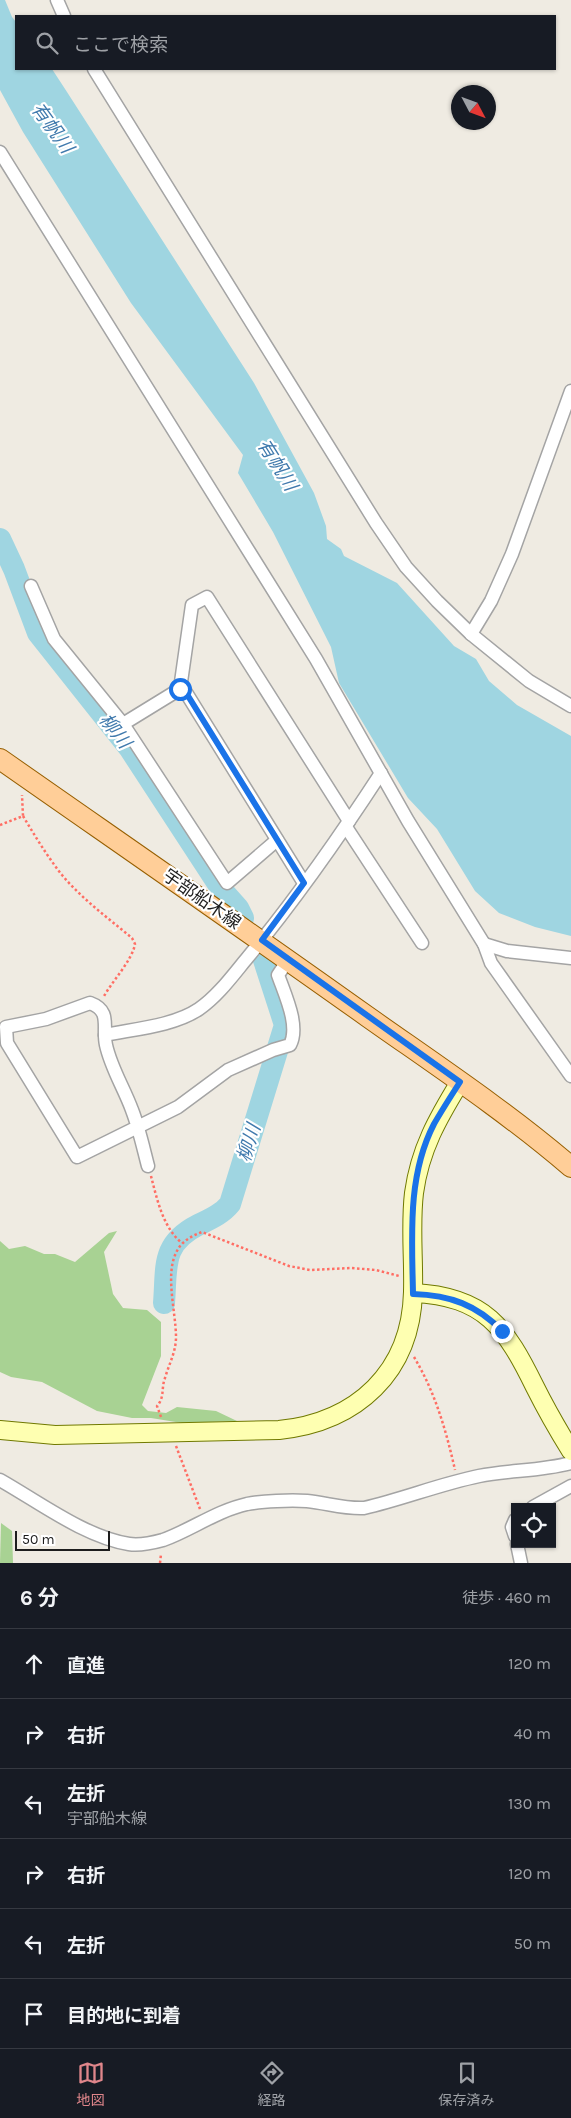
<!DOCTYPE html>
<html lang="ja">
<head>
<meta charset="utf-8">
<style>
  body { margin:0; font-family:Karla,"Noto Sans JP",sans-serif; background:#242831; color:#f1f3f6 }
  .controls { position:absolute; right:15px; bottom:15px; display:grid; overflow:hidden; border-radius:0px; box-shadow:0 1px 4px #0004 }
  .controls button { width:45px; height:45px; display:grid; place-items:center; padding:0; border:0; border-bottom:1px solid #363941; background:#171b24; color:#f1f3f6; font:25px sans-serif }
  .compass { position:absolute; left:451px; top:85px; width:45px; height:45px; border-radius:50%; background:#171b24; box-shadow:0 1px 4px #0004; rotate:131deg }
  .scale { position:absolute; left:15px; bottom:12px; width:95px; box-sizing:border-box; padding-left:5px; border:2px solid #1d1d1d; border-top:0; font-size:14px; line-height:18px; white-space:nowrap; color:#1d1d1d; -webkit-text-stroke:4px #fff; paint-order:stroke }
  .stop { position:absolute; width:15px; height:15px; margin:-11px; border:4px solid #1a73e8; border-radius:50%; background:#fff }
  .stop.end { background:#1a73e8; border-color:#fff; box-shadow:0 1px 5px #0008 }
  .list { margin:0; padding:0; list-style:none }
  h2 { display:flex; justify-content:space-between; align-items:center; height:65px; margin:0; padding:0 20px; font-size:21px }
  h2 small { font-size:16px; font-weight:400; color:#9ea1a6 }
  .list li { display:grid; grid-template-columns:32px 1fr auto; gap:15px; align-items:center; box-sizing:border-box; height:70px; padding:0 20px; border-top:1px solid #363941 }
  .list b { display:block; font-size:19px; white-space:nowrap }
  .list p { margin:0; font-size:16px; white-space:nowrap; color:#9ea1a6 }
  .list em { font-size:16px; font-style:normal; color:#9ea1a6 }
  .icon { flex:none; width:28px; height:28px; fill:none; stroke:currentColor; stroke-width:2; stroke-linecap:round; stroke-linejoin:round }
  .map { position:relative; flex:none; width:571px; height:1563px; overflow:hidden }
  .search { position:absolute; background:#171b24; box-shadow:0 1px 4px #0004; left:15px; right:15px; top:15px; height:55px; display:flex; align-items:center; gap:12px; box-sizing:border-box; padding:0 18px; border-radius:0px; color:#9ea1a6; font-size:19px }
  .sheet { height:485px; background:#171b24 }
  nav { display:flex; justify-content:space-around; align-items:center; box-sizing:border-box; height:70px; border-top:1px solid #363941; background:#171b24; font-size:14px; color:#9ea1a6 }
  nav a { display:grid; justify-items:center; gap:2px }
  nav .on { color:#e0868b }
  .map>svg:first-child { display:block }
  .forest { fill:#a8d293 }
  .water { fill:#9fd5e1 }
  .lines { fill:none; stroke-linecap:round; stroke-linejoin:round }
  .river { stroke:#9fd5e1; stroke-width:22 }
  .street-casing { stroke:#a4a4a4; stroke-width:15 }
  .secondary-casing { stroke:#707900; stroke-width:20 }
  .primary-casing { stroke:#975f00; stroke-width:22 }
  .path { stroke:#ff6e64; stroke-width:2.5; stroke-dasharray:2.5 2.5; stroke-linecap:butt }
  .street { stroke:#fff; stroke-width:12 }
  .secondary { stroke:#feffb1; stroke-width:18 }
  .primary { stroke:#ffce98; stroke-width:20 }
  .route { stroke:#1a73e8; stroke-width:6 }
  .labels { text-anchor:middle; dominant-baseline:central; stroke-width:4.5; stroke-linejoin:round; paint-order:stroke }
  .street-label { font-size:18px; fill:#1d1d1d; stroke:#fff }
  .water-label { font-size:19px; font-style:italic; fill:#407aad; stroke:#fff }
</style>
</head>
<body>
<div class="map">
<svg width="571" height="1563" viewBox="0 0 571 1563">
  <rect width="100%" height="100%" fill="#efebe2"/>
  <g class="forest">
    <path d="M117 1231 104 1252 113 1294 123 1308 147 1310 161 1322V1356L142 1405 148 1411 166 1413 177 1407 216 1411 237 1421 182 1423 151 1418H132L97 1411 42 1382 11 1377 0 1372V1241L9 1249 25 1246 44 1254H55L75 1262 109 1233Z"/>
    <path d="M1 1523 12 1531 13 1563H0Z"/>
  </g>
  <path class="water" d="M0 0H5L12 17 16 22V69H52L67 92 254 383 314 493 326 526 327 539 341 549 344 556 397 583 454 646 476 659 489 681 517 705 571 736V936L535 927 499 913 475 891 437 829 408 798 339 683 331 647 273 532 238 473 243 455 131 303 23 132 0 90Z"/>
  <g class="lines">
    <g class="river">
      <path d="M0 539 14 569 38 633 130 749 222 890 238 908 243 918"/>
      <path d="M164 1303C167 1266 161 1244 198 1225 210 1219 222 1214 230 1204L285 1025 263 957"/>
    </g>
    <defs>
      <g id="street">
        <path d="M57 0 64 16"/>
        <path d="M94 69 376 523 406 567 437 601 471 634 529 681 571 706"/>
        <path d="M0 152 316 659 408 821 484 944 491 963 571 1076"/>
        <path d="M31 586 54 639 123 724 227 883 277 840"/>
        <path d="M471 634 491 601 512 554 571 391"/>
        <path d="M180 689 192 605 207 597 349 821"/>
        <path d="M123 724 180 689 185 691 304 883"/>
        <path d="M346 827 422 943"/>
        <path d="M484 944 507 951 571 958"/>
        <path d="M105 1035C134 1029 174 1026 199 1009 218 996 233 975 248 957 296 899 340 836 381 773"/>
        <path d="M148 1166C143 1147 139 1128 132 1110 124 1088 111 1068 106 1045 102 1027 112 1011 90 1003L46 1019 6 1027 7 1043 77 1157 178 1107 228 1070 273 1050 290 1045C300 1026 285 995 278 975L288 960"/>
        <path d="M0 1480C39 1502 85 1537 129 1544 140 1546 152 1543 163 1540 191 1530 216 1511 247 1504 263 1501 290 1500 307 1501 327 1503 344 1509 364 1508 403 1499 440 1484 479 1476 510 1470 541 1471 571 1463"/>
        <path d="M533 1507 571 1486"/>
        <path d="M515 1520 512 1527 515 1536"/>
        <path d="M517 1544 521 1563"/>
      </g>
      <g id="secondary">
        <path d="M413 1293C485 1296 506 1328 535 1387 546 1409 558 1430 571 1451"/>
        <path d="M0 1430 55 1435 279 1430C357 1422 411 1372 413 1292 414 1259 410 1226 414 1193 420 1149 438 1118 460 1082"/>
      </g>
      <path id="primary" d="M0 759C123 845 246 930 368 1017 436 1065 507 1112 571 1167"/>
    </defs>
    <use href="#street" class="street-casing"/>
    <use href="#secondary" class="secondary-casing"/>
    <use href="#primary" class="primary-casing"/>
    <g class="path">
      <path d="M23 816C35 836 47 856 62 875 82 899 108 918 132 938L135 944C132 961 112 981 103 998"/>
      <path d="M0 825 23 816 22 795"/>
      <path d="M151 1176C157 1199 163 1228 182 1243"/>
      <path d="M414 1357C435 1392 446 1430 455 1470"/>
      <path d="M161 1417 157 1406C165 1397 161 1388 165 1378 169 1364 176 1352 176 1337 176 1313 165 1275 176 1253 181 1241 192 1236 202 1232L289 1266 310 1270 351 1268 376 1270 399 1276"/>
      <path d="M176 1446 200 1509"/>
      <path d="M160 1563 161 1554"/>
    </g>
    <use href="#street" class="street"/>
    <use href="#secondary" class="secondary"/>
    <use href="#primary" class="primary"/>
  </g>
  <g class="lines">
    <path class="route" d="M180 689 185 691 304 883 262 940 460 1082C451 1096 442 1110 434 1124 407 1176 412 1237 413 1294 450 1295 477 1305 502 1331"/>
  </g>
  <g class="labels">
    <g class="street-label">
      <text transform="translate(202 899) rotate(35)">宇部船木線</text>
    </g>
    <g class="water-label">
      <text transform="translate(52 128) rotate(54)">有帆川</text>
      <text transform="translate(277 465) rotate(58)">有帆川</text>
      <text transform="translate(115 731) rotate(52)">柳川</text>
      <text transform="translate(249 1143) rotate(-73)">柳川</text>
    </g>
  </g>
</svg>
<div class="controls">
<button><svg class="icon" aria-label="locate" viewBox="0 0 24 24"><circle cx="12" cy="12" r="6"/><path d="M12 2v4M12 18v4M2 12h4M18 12h4"/></svg></button>
</div>
<svg class="compass" viewBox="-18 -18 36 36"><path d="M0-13l5 13h-10z" fill="#e53935"/><path d="M0 13l5-13h-10z" fill="#9ea1a6"/></svg>
<div class="scale">50 m</div>
<div class="stop" style="left:180px;top:689px"></div>
<div class="stop end" style="left:502px;top:1331px"></div>
<div class="search"><svg class="icon" aria-label="search" viewBox="0 0 24 24"><circle cx="10" cy="10" r="6"/><path d="M15 15l6 6"/></svg>ここで検索</div>
</div>
<section class="sheet">
<h2>6 分<small>徒歩 · 460 m</small></h2>
<ul class="list">
<li><svg class="icon" aria-label="ahead" viewBox="0 0 24 24"><path d="M12 20V5M6 11l6-6 6 6"/></svg><div><b>直進</b></div><em>120 m</em></li>
<li><svg class="icon" aria-label="right" viewBox="0 0 24 24"><path d="M7 20v-9h11M14 6l5 5-5 5"/></svg><div><b>右折</b></div><em>40 m</em></li>
<li><svg class="icon" aria-label="left" viewBox="0 0 24 24"><path d="M17 20v-9H6M10 6l-5 5 5 5"/></svg><div><b>左折</b><p>宇部船木線</p></div><em>130 m</em></li>
<li><svg class="icon" aria-label="right" viewBox="0 0 24 24"><path d="M7 20v-9h11M14 6l5 5-5 5"/></svg><div><b>右折</b></div><em>120 m</em></li>
<li><svg class="icon" aria-label="left" viewBox="0 0 24 24"><path d="M17 20v-9H6M10 6l-5 5 5 5"/></svg><div><b>左折</b></div><em>50 m</em></li>
<li><svg class="icon" aria-label="arrive" viewBox="0 0 24 24"><path d="M6 21V4h12l-3 4 3 4H6"/></svg><div><b>目的地に到着</b></div></li>
</ul>
</section>
<nav>
<a class="on"><svg class="icon" aria-label="map" viewBox="0 0 24 24"><path d="M3 6l6-2 6 2 6-2v14l-6 2-6-2-6 2zM9 4v14M15 6v14"/></svg>地図</a>
<a><svg class="icon" aria-label="directions" viewBox="0 0 24 24"><path d="M12 3l9 9-9 9-9-9zM9 14v-3h6M13 9l2 2-2 2"/></svg>経路</a>
<a><svg class="icon" aria-label="saved" viewBox="0 0 24 24"><path d="M7 4h10v16l-5-4-5 4z"/></svg>保存済み</a>
</nav>
</body>
</html>
